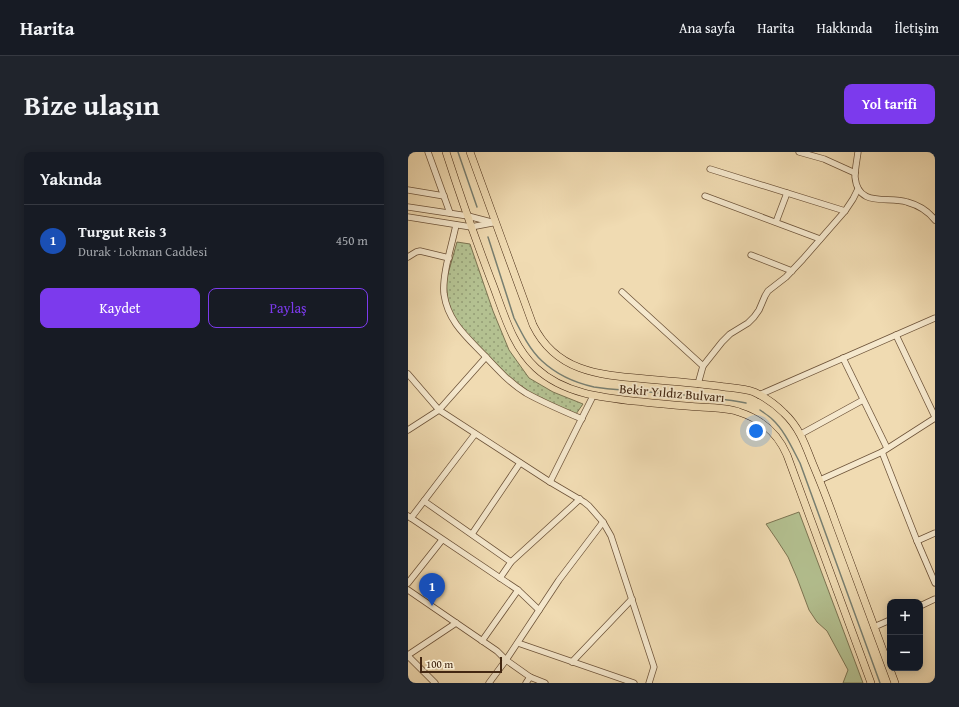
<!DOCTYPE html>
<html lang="tr">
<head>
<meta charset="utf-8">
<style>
  body { margin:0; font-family:"Gentium Book Plus",serif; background:#20242c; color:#f1f3f6 }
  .controls { position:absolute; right:12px; bottom:12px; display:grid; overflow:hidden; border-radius:8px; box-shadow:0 2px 10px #0003 }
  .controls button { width:36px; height:36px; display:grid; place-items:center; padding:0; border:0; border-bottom:1px solid #363941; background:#171b24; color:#f1f3f6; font:20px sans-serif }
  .scale { position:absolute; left:12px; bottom:10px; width:82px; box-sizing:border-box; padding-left:4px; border:2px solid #432712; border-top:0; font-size:11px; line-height:14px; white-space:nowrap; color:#432712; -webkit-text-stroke:3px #f5e8cd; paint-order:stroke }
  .you { position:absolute; left:348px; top:279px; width:14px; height:14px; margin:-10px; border:3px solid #fff; border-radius:50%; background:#1a73e8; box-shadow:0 0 0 6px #1a73e833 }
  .badge { display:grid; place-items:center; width:26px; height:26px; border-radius:50%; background:#7c3aed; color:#fff; font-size:13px; font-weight:700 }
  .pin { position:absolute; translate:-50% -33px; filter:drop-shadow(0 1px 2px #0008) }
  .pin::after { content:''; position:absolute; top:21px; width:14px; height:12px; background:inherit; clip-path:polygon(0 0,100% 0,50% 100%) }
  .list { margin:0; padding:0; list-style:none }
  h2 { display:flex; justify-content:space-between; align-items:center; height:52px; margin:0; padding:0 16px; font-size:17px }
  h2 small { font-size:13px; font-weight:400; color:#9ea1a6 }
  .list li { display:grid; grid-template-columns:26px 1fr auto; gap:12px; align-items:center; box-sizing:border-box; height:72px; padding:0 16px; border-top:1px solid #363941 }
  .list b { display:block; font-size:15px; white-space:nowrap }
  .list p { margin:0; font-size:13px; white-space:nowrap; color:#9ea1a6 }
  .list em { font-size:13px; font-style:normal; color:#9ea1a6 }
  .actions { display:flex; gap:8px; padding:12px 16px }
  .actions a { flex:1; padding:9px 0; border:1px solid #7c3aed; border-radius:8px; text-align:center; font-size:14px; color:#7c3aed }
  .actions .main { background:#7c3aed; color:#fff }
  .map { position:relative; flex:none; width:527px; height:531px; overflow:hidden; border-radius:8px }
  header { display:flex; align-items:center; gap:24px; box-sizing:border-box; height:56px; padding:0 20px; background:#171b24; border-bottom:1px solid #363941 }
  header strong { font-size:19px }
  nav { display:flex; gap:22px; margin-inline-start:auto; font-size:14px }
  .intro { display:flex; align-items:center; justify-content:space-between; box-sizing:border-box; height:96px; padding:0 24px }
  h1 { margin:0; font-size:28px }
  .button { padding:10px 18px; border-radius:8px; background:#7c3aed; color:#fff; font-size:14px; font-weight:700 }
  main { display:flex; gap:24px; padding:0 24px }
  aside { flex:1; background:#171b24; border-radius:8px; box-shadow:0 2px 10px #0003 }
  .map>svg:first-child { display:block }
  .green { fill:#b4c191; stroke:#7c7452 }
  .park { fill:url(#park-dots); stroke:#7c7452 }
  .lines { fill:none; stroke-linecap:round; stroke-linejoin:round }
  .stream { stroke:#787f71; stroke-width:1.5 }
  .minor-casing { stroke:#6e543a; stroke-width:7 }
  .major-casing { stroke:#432712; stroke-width:8 }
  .minor { stroke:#f5e8cd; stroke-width:5.5 }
  .major { stroke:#f0dbb2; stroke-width:7 }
  .labels { text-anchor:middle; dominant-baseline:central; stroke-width:3.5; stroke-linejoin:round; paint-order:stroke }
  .street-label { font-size:13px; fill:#432712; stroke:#f5e8cd }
</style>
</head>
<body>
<header>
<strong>Harita</strong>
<nav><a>Ana sayfa</a><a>Harita</a><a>Hakkında</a><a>İletişim</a></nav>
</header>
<div class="intro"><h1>Bize ulaşın</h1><a class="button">Yol tarifi</a></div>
<main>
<aside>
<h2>Yakında<small></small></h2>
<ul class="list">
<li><span class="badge" style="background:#1a4fb4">1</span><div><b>Turgut Reis 3</b><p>Durak · Lokman Caddesi</p></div><em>450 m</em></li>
</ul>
<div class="actions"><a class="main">Kaydet</a><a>Paylaş</a></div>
</aside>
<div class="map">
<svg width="527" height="531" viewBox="0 0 527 531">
  <defs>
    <pattern id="park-dots" width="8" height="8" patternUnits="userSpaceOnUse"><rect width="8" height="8" fill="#b4c191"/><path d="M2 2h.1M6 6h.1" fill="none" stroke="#949d75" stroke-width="1.8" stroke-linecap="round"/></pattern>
  </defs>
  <rect width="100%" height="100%" fill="#f0dbb2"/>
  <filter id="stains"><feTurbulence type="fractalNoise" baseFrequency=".005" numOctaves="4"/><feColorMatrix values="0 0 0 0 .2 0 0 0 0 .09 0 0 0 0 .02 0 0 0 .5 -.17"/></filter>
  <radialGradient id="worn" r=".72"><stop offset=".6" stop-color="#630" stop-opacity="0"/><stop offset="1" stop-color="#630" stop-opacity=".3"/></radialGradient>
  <path class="green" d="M391 360 455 531H435L440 518 419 479 409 470 401 458 389 426 380 405 369 388 358 372Z"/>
  <path class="park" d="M49 90 62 92 85 159 101 198 121 226 145 240 175 252 168 262 156 260 109 235 53 183 40 153 38 129Z"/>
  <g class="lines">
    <g class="stream">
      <path d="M50 0 69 55"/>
      <path d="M80 85 106 166C114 182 122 198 134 209 148 222 168 231 186 235 203 238 224 238 241 240 273 243 306 245 338 251"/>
      <path d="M352 258C356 261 361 264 364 267 377 279 384 296 392 311L472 531"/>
    </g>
    <defs>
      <g id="minor">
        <path d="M20 0 42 61"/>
        <path d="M391 0 416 7 447 21"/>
        <path d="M450 0C449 8 447 17 447 25 450 56 479 44 499 50 510 53 520 59 527 68"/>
        <path d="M302 17 437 59"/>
        <path d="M0 38 36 44"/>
        <path d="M297 44 412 87"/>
        <path d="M0 55 60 64 87 71"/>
        <path d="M0 65 63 75 84 71"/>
        <path d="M368 70 379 41"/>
        <path d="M48 73C44 93 34 122 36 142 40 170 59 185 77 204 90 218 102 231 118 241 136 251 155 259 174 267"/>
        <path d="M343 103 384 119"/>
        <path d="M0 105 8 100 12 99 41 106"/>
        <path d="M214 140 295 214"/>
        <path d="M488 183 527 265"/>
        <path d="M435 206 479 296"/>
        <path d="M0 222 31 258 142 330 176 350 181 354 195 370 203 384 246 515 241 531"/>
        <path d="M290 232 295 214 314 190 322 182 340 171 346 165 351 158 357 144 360 139 378 125 395 107 437 59 445 47 450 37"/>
        <path d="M351 243 527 166"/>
        <path d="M0 278 31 258 78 205"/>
        <path d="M393 282 455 248"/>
        <path d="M474 300 509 389 527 431"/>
        <path d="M412 328 474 300 527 266"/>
        <path d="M142 330 185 244"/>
        <path d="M16 349 103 410"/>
        <path d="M0 364 110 438 131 458"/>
        <path d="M3 366 67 282"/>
        <path d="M64 382 112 311"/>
        <path d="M509 389 527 381"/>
        <path d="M92 426 103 410 172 347"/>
        <path d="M0 431 34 388"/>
        <path d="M0 438 89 499 98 508 122 525 137 531"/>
        <path d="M512 454 527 447"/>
        <path d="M466 475 482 468"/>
        <path d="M74 489 110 438"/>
        <path d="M110 491 226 531"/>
        <path d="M0 503 48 471"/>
        <path d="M0 504 27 531"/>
        <path d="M164 510 224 447"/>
        <path d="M81 531 98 508 151 428 195 370"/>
        <path d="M118 531 122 525"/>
      </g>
      <g id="major">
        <path d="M38 0C52 43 67 86 83 128 95 158 103 193 128 216 157 243 198 246 235 250 254 252 273 254 292 255 304 256 321 256 331 260 353 267 370 282 379 303L463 531"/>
        <path d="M62 0 125 173C148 220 191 223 238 227 262 229 286 231 310 234 322 236 335 236 346 240 357 245 367 252 376 261 391 275 397 292 404 310 412 329 420 349 427 369 447 423 467 477 487 531"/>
      </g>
    </defs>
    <use href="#minor" class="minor-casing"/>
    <use href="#major" class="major-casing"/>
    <use href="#minor" class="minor"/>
    <use href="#major" class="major"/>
  </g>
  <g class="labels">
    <g class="street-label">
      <text transform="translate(264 241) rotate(5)">Bekir Yıldız Bulvarı</text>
    </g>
  </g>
  <rect width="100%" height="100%" filter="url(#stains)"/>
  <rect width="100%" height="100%" fill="url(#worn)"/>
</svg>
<div class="controls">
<button>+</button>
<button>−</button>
</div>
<div class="scale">100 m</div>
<div class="you"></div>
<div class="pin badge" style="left:24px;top:454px;background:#1a4fb4">1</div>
</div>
</main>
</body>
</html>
